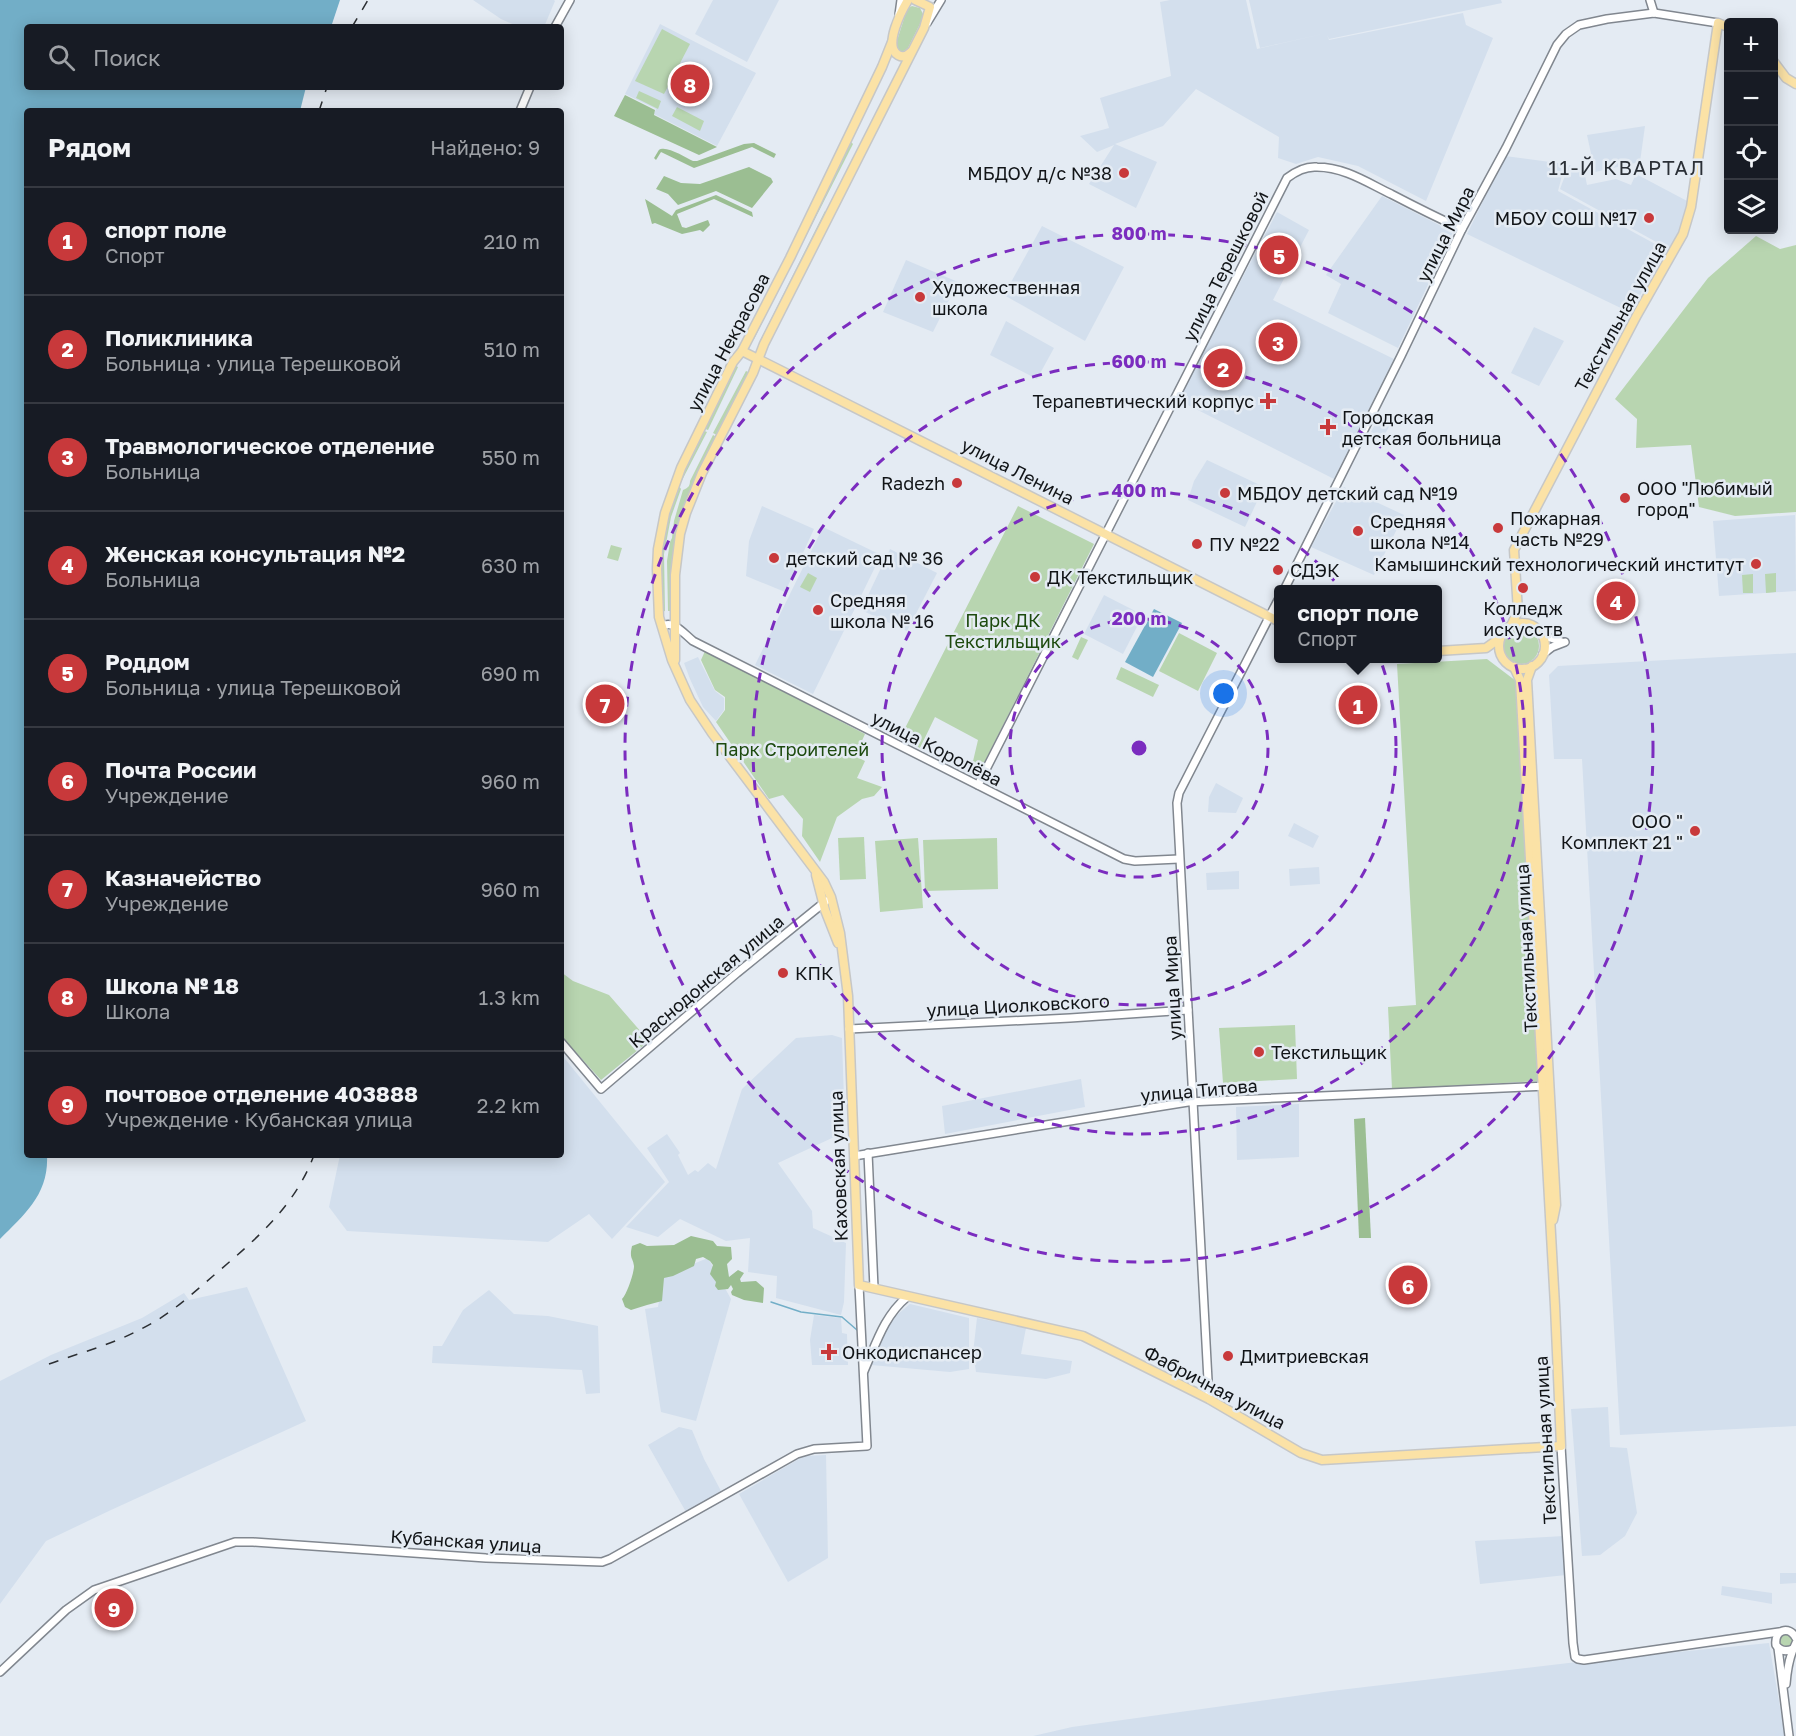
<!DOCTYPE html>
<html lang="ru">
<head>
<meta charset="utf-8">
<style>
  body { margin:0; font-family:"Golos Text",sans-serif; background:#242831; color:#f1f3f6 }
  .controls { position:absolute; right:18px; top:18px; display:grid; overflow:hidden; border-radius:6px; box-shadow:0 3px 15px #0003 }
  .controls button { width:54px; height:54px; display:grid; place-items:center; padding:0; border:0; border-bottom:2px solid #363941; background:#171b24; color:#f1f3f6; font:30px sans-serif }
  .you { position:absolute; left:1224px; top:694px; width:21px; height:21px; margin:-15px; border:4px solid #fff; border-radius:50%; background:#1a73e8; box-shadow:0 0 0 9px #1a73e833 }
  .badge { display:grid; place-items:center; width:39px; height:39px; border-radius:50%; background:#c8393b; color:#fff; font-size:20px; font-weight:700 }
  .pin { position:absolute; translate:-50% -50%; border:3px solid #fff; box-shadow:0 2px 6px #0006 }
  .popup { position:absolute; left:1274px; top:585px; width:168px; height:78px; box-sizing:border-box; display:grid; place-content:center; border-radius:6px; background:#171b24; filter:drop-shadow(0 2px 4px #0005); font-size:20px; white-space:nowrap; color:#9ea1a6 }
  .popup b { font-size:22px; color:#f1f3f6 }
  .popup::after { content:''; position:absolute; left:50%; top:100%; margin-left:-12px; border:12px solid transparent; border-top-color:#171b24 }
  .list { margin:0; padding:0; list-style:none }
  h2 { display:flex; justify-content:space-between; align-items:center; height:78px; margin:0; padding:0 24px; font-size:26px }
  h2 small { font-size:20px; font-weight:400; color:#9ea1a6 }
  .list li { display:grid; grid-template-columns:39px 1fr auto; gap:18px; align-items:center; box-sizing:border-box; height:108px; padding:0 24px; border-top:2px solid #363941 }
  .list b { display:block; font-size:22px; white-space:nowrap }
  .list p { margin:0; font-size:20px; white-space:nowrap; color:#9ea1a6 }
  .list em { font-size:20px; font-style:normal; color:#9ea1a6 }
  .icon { flex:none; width:33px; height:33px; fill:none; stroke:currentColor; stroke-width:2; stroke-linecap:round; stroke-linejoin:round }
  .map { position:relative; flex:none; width:1796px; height:1736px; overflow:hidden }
  .search { position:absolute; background:#171b24; box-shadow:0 3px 15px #0003; left:24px; top:24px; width:540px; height:66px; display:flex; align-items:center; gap:15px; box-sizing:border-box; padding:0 21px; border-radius:6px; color:#9ea1a6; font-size:22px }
  .panel { position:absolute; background:#171b24; box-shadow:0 3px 15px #0003; left:24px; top:108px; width:540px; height:1050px; border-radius:6px }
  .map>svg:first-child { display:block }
  .built { fill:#d3dfed }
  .green { fill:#b8d5b0 }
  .forest { fill:#9bbe92 }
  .water { fill:#72aec7 }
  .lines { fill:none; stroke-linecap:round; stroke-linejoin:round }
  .stream { stroke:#72aec7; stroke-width:1.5 }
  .minor-casing { stroke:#81878f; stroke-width:10 }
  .major-casing { stroke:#c6c7c7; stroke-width:11 }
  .minor { stroke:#fff; stroke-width:7 }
  .major { stroke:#fbe2a6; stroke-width:8 }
  .rail { stroke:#2c2f33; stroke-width:1.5; stroke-dasharray:10 10; stroke-linecap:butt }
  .ring { fill:none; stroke:#7b2cbf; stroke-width:3; stroke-dasharray:10 8 }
  .poi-dot { fill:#c8393b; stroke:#e4ebf3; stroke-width:2 }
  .labels { text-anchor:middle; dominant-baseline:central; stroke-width:5; stroke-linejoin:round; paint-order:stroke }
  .poi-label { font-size:18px; fill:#111417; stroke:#e4ebf3; text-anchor:start }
  .street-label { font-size:18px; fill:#111417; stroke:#e4ebf3 }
  .park-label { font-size:18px; fill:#1d4a0e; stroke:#e4ebf3 }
  .neighbourhood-label { font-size:20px; letter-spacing:1.5px; fill:#2b3037; stroke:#e4ebf3 }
  .centre { fill:#7b2cbf; stroke:#e4ebf3; stroke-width:3 }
  .ring-label { font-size:18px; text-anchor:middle; font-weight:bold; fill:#7b2cbf; stroke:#e4ebf3; stroke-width:5; stroke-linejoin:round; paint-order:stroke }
</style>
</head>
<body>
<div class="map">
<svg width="1796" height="1736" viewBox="0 0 1796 1736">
  <rect width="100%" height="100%" fill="#e4ebf3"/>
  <g class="built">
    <path d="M473 0H554L555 1 544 27H519L501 19Z"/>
    <path d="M713 0H779L747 62 695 34Z"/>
    <path d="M1170 0H1246L1257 49 1327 33 1260 48 1249 0H1501L1502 3 1329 39 1327 35 1329 40 1463 13 1466 25 1493 38 1426 201 1358 166 1318 157 1296 164 1278 158 1279 137 1196 89 1163 126 1115 144 1157 162 1136 208 1089 184 1114 145 1097 152 1080 136 1109 128 1100 98 1171 76 1160 2Z"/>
    <path d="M660 24 756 73 717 146 654 114 656 109 625 94Z"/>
    <path d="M1645 126 1640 162 1595 172 1587 135Z"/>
    <path d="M1505 156 1565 164 1558 191 1657 245 1660 257 1634 307 1630 305 1627 311 1467 234Z"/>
    <path d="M1569 165 1584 171 1587 185 1616 179 1631 185 1636 174 1689 202 1681 234 1664 261 1660 244 1560 189Z"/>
    <path d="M1382 196 1453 232 1398 348 1328 313 1341 284 1326 275Z"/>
    <path d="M1277 212 1309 230 1273 300 1394 359 1334 479 1178 400Z"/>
    <path d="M1042 226 1124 267 1085 341 1004 295Z"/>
    <path d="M906 260 958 282 933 332 883 312Z"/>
    <path d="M1006 321 1054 348 1037 379 990 355Z"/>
    <path d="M1534 327 1564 341 1539 386 1511 373Z"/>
    <path d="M1380 415 1392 421 1383 438 1371 432Z"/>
    <path d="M1207 460 1264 487 1245 527 1188 500 1194 481Z"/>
    <path d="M1344 487 1404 515 1374 575 1311 547Z"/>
    <path d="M762 506 814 529 785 592 746 576 749 541Z"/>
    <path d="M1795 515 1796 591 1719 596 1713 521Z"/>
    <path d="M823 527 881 555 813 694 755 665Z"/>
    <path d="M890 549 937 573 907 631 861 610Z"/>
    <path d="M1104 595 1143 615 1123 654 1084 634Z"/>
    <path d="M1796 653V1426L1620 1435 1582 759H1554L1549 675 1558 666Z"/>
    <path d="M698 657 715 691 724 698V710L716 721 703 707 690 679 684 663Z"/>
    <path d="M1216 783 1243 798 1236 813 1208 812 1209 797Z"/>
    <path d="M1294 823 1319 836 1313 848 1288 836Z"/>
    <path d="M1319 867 1320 884 1290 886 1289 869Z"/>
    <path d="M1239 871V889L1207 890 1206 873Z"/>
    <path d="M832 1035 842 1038 845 1132 778 1163 812 1211 813 1228 846 1243 844 1302 841 1315 776 1298 777 1276 748 1272 750 1238 726 1241 680 1219 658 1237 626 1227 669 1182 647 1148 667 1134 680 1153 678 1155 688 1175 695 1170 698 1172 708 1163 716 1169 742 1089 796 1038Z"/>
    <path d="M561 1054 665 1182 612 1239 589 1214 548 1242 347 1231 329 1207 340 1155H561Z"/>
    <path d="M1081 1079 1085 1107 945 1134 942 1106Z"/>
    <path d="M1299 1104V1157L1237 1160 1236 1107Z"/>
    <path d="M708 1258 731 1299 696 1421 661 1412 645 1309 658 1307 663 1276Z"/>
    <path d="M247 1287 306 1421 111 1510 46 1541 0 1604V1381L51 1355 142 1318 184 1293 189 1300Z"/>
    <path d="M489 1290 514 1314 548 1316 598 1326 600 1393 586 1394 582 1370 432 1363 433 1346H442L463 1310Z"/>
    <path d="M910 1304 969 1318V1369L950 1372 871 1365 881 1337 892 1319Z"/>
    <path d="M814 1315 841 1318 842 1333 847 1334 848 1365H812L810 1340Z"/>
    <path d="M977 1318 1026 1328 1021 1354 1072 1361 1070 1373 1046 1379 976 1372 973 1353Z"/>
    <path d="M1608 1407 1610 1447 1627 1448 1637 1513 1625 1536 1600 1555 1582 1556 1571 1409Z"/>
    <path d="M679 1427 692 1430 704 1459 721 1491 686 1512 648 1445Z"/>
    <path d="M826 1455 828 1558 788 1582 739 1494 804 1456Z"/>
    <path d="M1564 1536 1566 1575 1480 1584 1475 1541Z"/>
    <path d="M1780 1573H1796V1583L1780 1584Z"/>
    <path d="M1722 1586 1772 1593V1604L1721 1595Z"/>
    <path d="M1769 1643 1785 1736H1033L1072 1727 1331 1691 1577 1662Z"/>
  </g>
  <g class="green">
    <path d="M912 6 920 8 924 16 907 50 900 52 896 44 907 9Z"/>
    <path d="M662 29 690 44 664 94 635 81Z"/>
    <path d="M639 91 661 101 658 109 636 98Z"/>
    <path d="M677 107 704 121 700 131 672 116Z"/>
    <path d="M851 142 853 144 754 339 752 338Z"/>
    <path d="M825 211 827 213 762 342 760 341Z"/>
    <path d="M1756 236 1780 249 1796 245V512L1735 516 1699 507 1691 445 1636 448 1637 419 1615 399 1708 278Z"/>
    <path d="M734 365 738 367 708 430 703 428Z"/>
    <path d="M746 371 750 373 719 436 713 433Z"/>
    <path d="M702 430 707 432 679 486 681 489 671 517 664 554 665 611 661 612 660 565 665 526 678 481Z"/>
    <path d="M713 435 718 438 679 529 673 611H668L667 561 670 542 672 538 674 521 683 490C688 488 690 486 690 481Z"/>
    <path d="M1018 506 1094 544 977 777 970 774 978 740 935 717 920 748 900 738Z"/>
    <path d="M611 545 622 548 618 561 607 558Z"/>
    <path d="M808 573 817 578 810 592 800 587Z"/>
    <path d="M1776 573V592L1766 593 1765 574Z"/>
    <path d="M1753 574V593H1743L1742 575Z"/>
    <circle cx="1521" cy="646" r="18"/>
    <path d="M1179 633 1217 653 1198 691 1159 671Z"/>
    <path d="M1081 637 1088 640 1078 660 1072 657Z"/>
    <path d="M705 651 865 734 855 756 865 761 857 778 882 787 874 796 862 799 837 817 820 862 802 836 803 819 783 795 769 799 716 722 725 710V697L715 690 701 660Z"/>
    <path d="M1487 659 1516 681 1538 1081 1392 1089 1388 1007 1416 1005 1397 664Z"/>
    <path d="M1121 667 1159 685 1153 697 1116 679Z"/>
    <path d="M1358 695H1363L1366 699 1367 722 1363 726H1355L1351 723 1350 699 1354 696Z"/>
    <path d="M864 837 866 879 840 880 838 838Z"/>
    <path d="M918 838 923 908 880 912 875 841Z"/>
    <path d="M997 838 998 889 925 891 923 840Z"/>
    <path d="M561 972 573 981 609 995 649 1041 601 1080 561 1036Z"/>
    <path d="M1295 1025 1297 1079 1223 1083 1219 1028Z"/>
    <circle cx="1786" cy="1641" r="7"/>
  </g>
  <g class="forest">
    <path d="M625 95 655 110 654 115 717 147 699 155 614 116Z"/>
    <path d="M754 143 776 154 774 158 752 147 694 168 661 152 656 160 654 158C655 157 658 151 659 150 666 145 686 158 693 161H697L744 144Z"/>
    <path d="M749 167 771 178 773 182 752 208 716 191 678 205 668 194 656 189 664 176 681 183 700 184Z"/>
    <path d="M716 195 752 212 753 217 714 199 677 214 682 227 686 228 708 220 710 225 703 232 700 230 682 234 655 223 652 224 645 199 672 216 676 210Z"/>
    <path d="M1365 1118 1371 1238H1359L1354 1119Z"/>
    <path d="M691 1236 713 1241 717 1246 731 1247 732 1259 727 1264 729 1277 738 1270 744 1273 740 1279 741 1282 756 1281 764 1288 763 1303 744 1300 732 1295 731 1292 733 1289 731 1285 728 1289 718 1290 715 1286 716 1282 710 1274 713 1265 710 1261 703 1257 696 1259 694 1266 673 1276 664 1278 662 1301 647 1305 631 1310 625 1307 622 1299C627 1294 634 1273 634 1266 633 1257 629 1259 632 1246L640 1243 647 1246 674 1245Z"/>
  </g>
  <g class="water">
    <path d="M0 0H340L331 27H27V87H306L300 111H27V1155H47C49 1194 25 1214 0 1239Z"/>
    <path d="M1154 609 1182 623 1153 677 1125 662Z"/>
  </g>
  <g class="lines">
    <path class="stream" d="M771 1302 801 1312 842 1317 857 1330"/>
    <defs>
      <g id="minor">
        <path d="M1650 0 1654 13"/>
        <path d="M899 15 901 0"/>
        <path d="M927 23 941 0"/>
        <path d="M555 27 570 0"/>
        <path d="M520 111 530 87"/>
        <path d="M1284 590 1401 356 1462 229 1506 148 1557 45 1566 34 1579 25 1607 19 1654 13 1718 23"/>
        <path d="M662 626C674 620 683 633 693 641L1124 859 1135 861 1179 859"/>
        <path d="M1542 635 1562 642"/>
        <path d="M1543 654 1552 647 1565 642"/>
        <path d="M978 785 1287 178C1296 171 1305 166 1317 167 1344 167 1368 183 1391 194 1414 206 1438 218 1462 229"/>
        <path d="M849 1029 1070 1018 1188 1010"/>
        <path d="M561 1042 601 1089 737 973 826 901"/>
        <path d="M868 1153 874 1288"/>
        <path d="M854 1156 1188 1102 1548 1086"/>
        <path d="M864 1371C876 1344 884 1316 907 1297"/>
        <path d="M1209 1399 1177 803 1179 793 1278 600"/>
        <path d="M1561 1446 1573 1643 1575 1657 1578 1659 1584 1660 1779 1632"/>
        <path d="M1778 1648 1789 1736"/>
        <path d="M1793 1649C1786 1652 1780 1651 1776 1645 1774 1630 1789 1625 1796 1638"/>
        <path d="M0 1672 66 1610 94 1590 235 1542H253L486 1558 602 1562 610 1559 797 1454 814 1449 867 1446 859 1285"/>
        <path d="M1786 1684C1787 1670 1789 1656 1796 1643"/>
      </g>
      <g id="major">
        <path d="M908 0C902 10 883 46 898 55 903 58 907 56 911 52"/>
        <path d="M892 42 882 67 790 258 742 351 733 362 681 468 665 513 658 549 657 569 659 617 672 660 690 700 712 733 824 882 831 897 840 933 848 996 859 1285 1083 1336 1209 1399 1301 1453 1322 1460 1561 1446 1555 1306 1520 680 1514 667"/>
        <path d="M1774 62 1786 78 1796 84"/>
        <path d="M742 351 1278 621"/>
        <circle cx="1522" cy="646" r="23"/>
        <path d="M1511 626 1518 611 1514 550 1637 315 1683 234 1691 207 1718 23 1728 27"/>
        <path d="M1438 651 1486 648 1500 638"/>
        <path d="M675 660V575L680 534 686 513 702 473 753 373 764 344 924 28 930 7 915 0"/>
        <path d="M1532 666 1527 680 1556 1205 1553 1220"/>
        <path d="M816 875 825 910 838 943"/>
      </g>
    </defs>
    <use href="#minor" class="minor-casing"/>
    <use href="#major" class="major-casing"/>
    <use href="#minor" class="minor"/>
    <use href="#major" class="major"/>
    <g class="rail">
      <path d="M352 27 368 0"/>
      <path d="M319 111 327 87"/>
      <path d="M49 1364C79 1353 111 1345 139 1330 167 1317 190 1296 213 1276 254 1241 295 1207 314 1155"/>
    </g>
  </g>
  <g class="ring">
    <circle cx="1139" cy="748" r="129"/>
    <circle cx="1139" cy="748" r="257"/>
    <circle cx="1139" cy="748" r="386"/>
    <circle cx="1139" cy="748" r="514"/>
  </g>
  <g class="poi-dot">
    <circle cx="1124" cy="173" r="6"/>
    <circle cx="1649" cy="218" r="6"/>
    <circle cx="920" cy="297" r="6"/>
    <path d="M1265 392h6v6h6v6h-6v6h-6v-6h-6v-6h6z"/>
    <path d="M1325 418h6v6h6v6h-6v6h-6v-6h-6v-6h6z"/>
    <circle cx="957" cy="483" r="6"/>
    <circle cx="1225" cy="493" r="6"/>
    <circle cx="1625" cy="498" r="6"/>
    <circle cx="1498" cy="528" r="6"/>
    <circle cx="1358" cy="531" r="6"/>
    <circle cx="1197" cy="544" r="6"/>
    <circle cx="774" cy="558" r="6"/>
    <circle cx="1756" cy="564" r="6"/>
    <circle cx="1278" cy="570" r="6"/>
    <circle cx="1035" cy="577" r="6"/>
    <circle cx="1523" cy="588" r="6"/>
    <circle cx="818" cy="610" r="6"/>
    <circle cx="1695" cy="831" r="6"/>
    <circle cx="783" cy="973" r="6"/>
    <circle cx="1259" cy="1052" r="6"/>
    <path d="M826 1343h6v6h6v6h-6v6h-6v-6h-6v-6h6z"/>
    <circle cx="1228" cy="1356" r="6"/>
  </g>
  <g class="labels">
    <g class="poi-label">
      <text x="1112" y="173" text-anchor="end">МБДОУ д/с №38</text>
      <text x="1637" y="218" text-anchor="end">МБОУ СОШ №17</text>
      <text x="932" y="287">Художественная<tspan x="932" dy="21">школа</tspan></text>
      <text x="1254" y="401" text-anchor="end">Терапевтический корпус</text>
      <text x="1342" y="417">Городская<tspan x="1342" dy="21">детская больница</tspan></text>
      <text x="945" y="483" text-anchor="end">Radezh</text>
      <text x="1637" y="488">ООО "Любимый<tspan x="1637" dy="21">город"</tspan></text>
      <text x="1237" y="493">МБДОУ детский сад №19</text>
      <text x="1510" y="518">Пожарная<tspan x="1510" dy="21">часть №29</tspan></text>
      <text x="1370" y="521">Средняя<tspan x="1370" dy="21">школа №14</tspan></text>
      <text x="1209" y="544">ПУ №22</text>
      <text x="786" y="558">детский сад № 36</text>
      <text x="1744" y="564" text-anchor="end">Камышинский технологический институт</text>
      <text x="1290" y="570">СДЭК</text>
      <text x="1047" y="577">ДК Текстильщик</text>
      <text x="830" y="600">Средняя<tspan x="830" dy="21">школа № 16</tspan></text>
      <text x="1523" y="608" text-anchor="middle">Колледж<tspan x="1523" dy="21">искусств</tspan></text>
      <text x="1683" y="821" text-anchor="end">ООО "<tspan x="1683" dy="21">Комплект 21 "</tspan></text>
      <text x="795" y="973">КПК</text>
      <text x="1271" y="1052">Текстильщик</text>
      <text x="842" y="1352">Онкодиспансер</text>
      <text x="1240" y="1356">Дмитриевская</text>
    </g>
    <g class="street-label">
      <text transform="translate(1445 234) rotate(-63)">улица Мира</text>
      <text transform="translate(1225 266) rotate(-63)">улица Терешковой</text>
      <text transform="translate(1620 316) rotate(-61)">Текстильная улица</text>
      <text transform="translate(728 342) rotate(-62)">улица Некрасова</text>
      <text transform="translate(1018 471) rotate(27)">улица Ленина</text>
      <text transform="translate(937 748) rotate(27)">улица Королёва</text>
      <text transform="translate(1526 948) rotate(-93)">Текстильная улица</text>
      <text transform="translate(706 981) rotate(-40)">Краснодонская улица</text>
      <text transform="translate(1172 988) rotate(-93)">улица Мира</text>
      <text transform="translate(1018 1005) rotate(-3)">улица Циолковского</text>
      <text transform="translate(1199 1090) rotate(-5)">улица Титова</text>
      <text transform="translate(838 1166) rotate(-92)">Каховская улица</text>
      <text transform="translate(1215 1387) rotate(28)">Фабричная улица</text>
      <text transform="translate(1545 1440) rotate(-93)">Текстильная улица</text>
      <text transform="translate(466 1541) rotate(4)">Кубанская улица</text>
    </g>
    <g class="park-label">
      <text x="1003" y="620">Парк ДК<tspan x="1003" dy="21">Текстильщик</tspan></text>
      <text x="792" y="749">Парк Строителей</text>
    </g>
    <g class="neighbourhood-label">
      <text x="1627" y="167">11-Й КВАРТАЛ</text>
    </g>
  </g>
  <circle cx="1139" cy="748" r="9" class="centre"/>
  <g class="ring-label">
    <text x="1139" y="240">800 m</text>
    <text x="1139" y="368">600 m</text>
    <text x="1139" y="497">400 m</text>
    <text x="1139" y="625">200 m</text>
  </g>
</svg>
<div class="controls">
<button>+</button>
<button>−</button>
<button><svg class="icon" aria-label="locate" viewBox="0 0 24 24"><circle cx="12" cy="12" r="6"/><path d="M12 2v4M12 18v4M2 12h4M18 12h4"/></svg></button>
<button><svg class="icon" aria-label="layers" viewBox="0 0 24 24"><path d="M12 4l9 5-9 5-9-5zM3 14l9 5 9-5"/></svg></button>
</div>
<div class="you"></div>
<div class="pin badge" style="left:1358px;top:705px">1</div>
<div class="popup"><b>спорт поле</b>Спорт</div>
<div class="pin badge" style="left:1223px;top:368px">2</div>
<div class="pin badge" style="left:1278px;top:342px">3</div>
<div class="pin badge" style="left:1616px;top:601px">4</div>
<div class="pin badge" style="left:1279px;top:255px">5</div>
<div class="pin badge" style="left:1408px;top:1285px">6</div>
<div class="pin badge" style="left:605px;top:704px">7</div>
<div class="pin badge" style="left:690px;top:84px">8</div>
<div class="pin badge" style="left:114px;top:1608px">9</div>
<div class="search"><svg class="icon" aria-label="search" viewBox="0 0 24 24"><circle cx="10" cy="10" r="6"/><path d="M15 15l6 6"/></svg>Поиск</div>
<section class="panel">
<h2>Рядом<small>Найдено: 9</small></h2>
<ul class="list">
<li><span class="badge">1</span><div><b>спорт поле</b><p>Спорт</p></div><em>210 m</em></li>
<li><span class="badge">2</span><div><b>Поликлиника</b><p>Больница · улица Терешковой</p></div><em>510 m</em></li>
<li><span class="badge">3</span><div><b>Травмологическое отделение</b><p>Больница</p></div><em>550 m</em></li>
<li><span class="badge">4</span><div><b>Женская консультация №2</b><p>Больница</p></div><em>630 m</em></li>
<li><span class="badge">5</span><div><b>Роддом</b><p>Больница · улица Терешковой</p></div><em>690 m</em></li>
<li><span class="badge">6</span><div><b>Почта России</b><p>Учреждение</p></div><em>960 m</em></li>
<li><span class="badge">7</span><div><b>Казначейство</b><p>Учреждение</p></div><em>960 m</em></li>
<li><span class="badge">8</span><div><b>Школа № 18</b><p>Школа</p></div><em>1.3 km</em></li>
<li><span class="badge">9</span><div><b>почтовое отделение 403888</b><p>Учреждение · Кубанская улица</p></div><em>2.2 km</em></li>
</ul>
</section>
</div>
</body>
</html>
